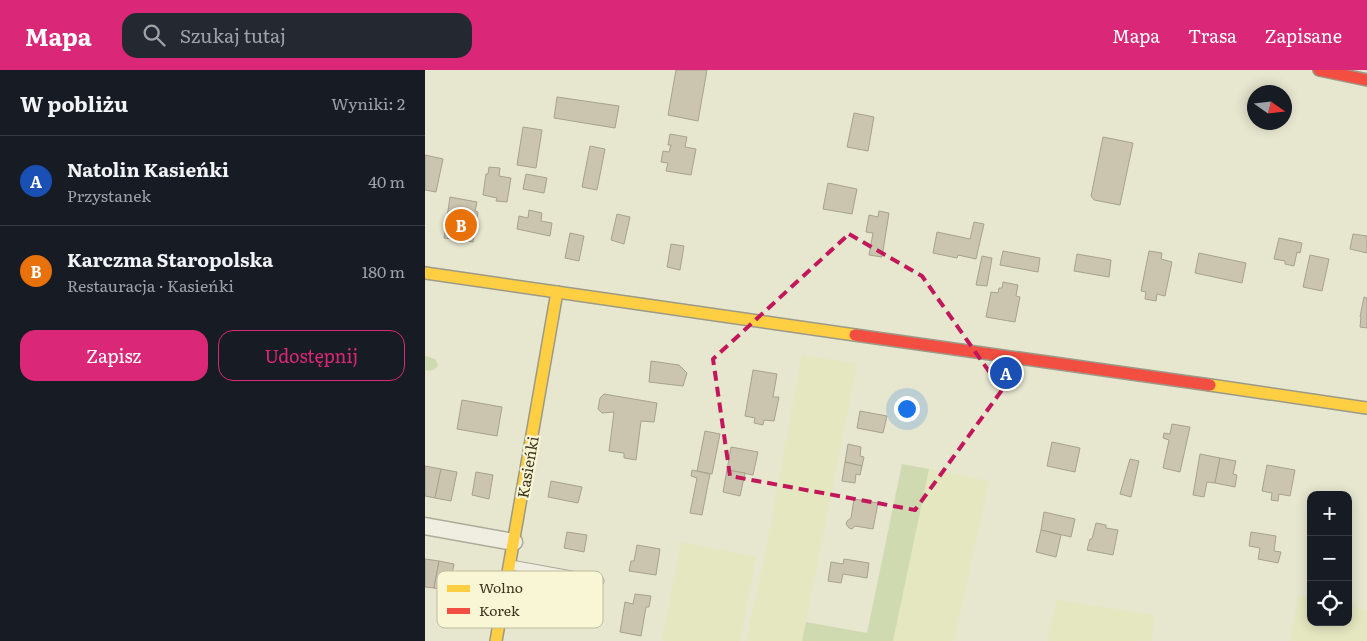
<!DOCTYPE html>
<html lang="pl">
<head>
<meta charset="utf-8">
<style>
  body { margin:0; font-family:Literata,serif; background:#242831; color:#f1f3f6 }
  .controls { position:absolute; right:15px; bottom:15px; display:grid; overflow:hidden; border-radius:10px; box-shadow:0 2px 12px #0003 }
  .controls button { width:45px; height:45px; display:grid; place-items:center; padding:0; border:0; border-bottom:1px solid #363941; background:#171b24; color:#f1f3f6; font:25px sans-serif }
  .compass { position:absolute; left:822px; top:15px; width:45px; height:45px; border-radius:50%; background:#171b24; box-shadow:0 2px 12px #0003; rotate:104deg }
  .you { position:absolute; left:481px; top:338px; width:18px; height:18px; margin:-12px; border:4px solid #fff; border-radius:50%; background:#1a73e8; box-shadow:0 0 0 8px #1a73e833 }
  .badge { display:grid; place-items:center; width:32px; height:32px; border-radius:50%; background:#db2777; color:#fff; font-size:16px; font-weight:700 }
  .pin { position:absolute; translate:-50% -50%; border:2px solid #fff; box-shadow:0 1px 5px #0006 }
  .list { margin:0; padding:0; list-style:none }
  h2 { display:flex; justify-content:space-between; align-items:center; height:65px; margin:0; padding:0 20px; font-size:21px }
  h2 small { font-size:16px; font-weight:400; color:#9ea1a6 }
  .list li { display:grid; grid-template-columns:32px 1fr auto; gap:15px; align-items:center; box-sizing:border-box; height:90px; padding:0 20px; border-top:1px solid #363941 }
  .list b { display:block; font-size:19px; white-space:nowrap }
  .list p { margin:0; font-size:16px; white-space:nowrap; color:#9ea1a6 }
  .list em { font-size:16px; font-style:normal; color:#9ea1a6 }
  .actions { display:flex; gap:10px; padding:15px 20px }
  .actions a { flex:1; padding:11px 0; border:1px solid #db2777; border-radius:15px; text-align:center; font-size:18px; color:#db2777 }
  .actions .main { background:#db2777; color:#fff }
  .icon { flex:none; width:28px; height:28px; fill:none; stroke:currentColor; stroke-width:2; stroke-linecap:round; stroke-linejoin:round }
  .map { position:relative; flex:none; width:942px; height:571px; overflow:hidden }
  header { display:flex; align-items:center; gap:30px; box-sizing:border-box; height:70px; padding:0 25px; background:#db2777; color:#fff }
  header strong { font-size:24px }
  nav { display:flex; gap:28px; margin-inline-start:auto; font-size:18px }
  .search { width:350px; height:45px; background:#242831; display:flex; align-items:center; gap:12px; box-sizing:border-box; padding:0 18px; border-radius:15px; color:#9ea1a6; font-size:19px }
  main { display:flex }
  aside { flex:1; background:#171b24 }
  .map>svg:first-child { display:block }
  .farmland { fill:#e4e7bf }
  .green { fill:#cfdab1 }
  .building { fill:#cbc5b0; stroke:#a7a28e }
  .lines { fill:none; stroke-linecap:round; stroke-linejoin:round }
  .lane-casing { stroke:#acaa98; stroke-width:11 }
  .street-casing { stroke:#acaa98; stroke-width:19 }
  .slow-casing { stroke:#9c9988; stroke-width:14 }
  .jam-casing { stroke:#9c9988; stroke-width:14 }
  .lane { stroke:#efeee1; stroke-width:9 }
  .street { stroke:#efeee1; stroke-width:16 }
  .slow { stroke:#ffcf43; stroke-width:11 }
  .jam { stroke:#f24e42; stroke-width:11 }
  .marked { fill:none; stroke:#c2185b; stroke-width:4; stroke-dasharray:10 6; stroke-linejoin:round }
  .labels { text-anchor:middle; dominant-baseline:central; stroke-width:4.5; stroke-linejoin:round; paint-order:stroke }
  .street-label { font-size:15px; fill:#3c341e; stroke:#f8f6d5 }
  .key { fill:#f8f6d5; stroke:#c0bc9e; stroke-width:1 }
  .key-label { font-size:14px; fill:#3c341e }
</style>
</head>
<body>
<header>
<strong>Mapa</strong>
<div class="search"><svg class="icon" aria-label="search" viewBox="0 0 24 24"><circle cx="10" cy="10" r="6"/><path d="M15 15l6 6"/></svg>Szukaj tutaj</div>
<nav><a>Mapa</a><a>Trasa</a><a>Zapisane</a></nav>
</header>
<main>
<aside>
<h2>W pobliżu<small>Wyniki: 2</small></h2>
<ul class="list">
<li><span class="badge" style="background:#1a4fb4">A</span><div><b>Natolin Kasieńki</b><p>Przystanek</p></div><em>40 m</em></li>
<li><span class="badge" style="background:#e8710a">B</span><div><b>Karczma Staropolska</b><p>Restauracja · Kasieńki</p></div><em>180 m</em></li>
</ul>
<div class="actions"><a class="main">Zapisz</a><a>Udostępnij</a></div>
</aside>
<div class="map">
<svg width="942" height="571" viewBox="0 0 942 571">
  <rect width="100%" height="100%" fill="#e7e6cf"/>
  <g class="farmland">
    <path d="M377 285 432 294 377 571H321L339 490Z"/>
    <path d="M504 399 564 411 529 571H468Z"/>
    <path d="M256 472 331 487 315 571H237Z"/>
    <path d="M873 526H886V552H923V534L942 542V571H865Z"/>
    <path d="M632 530 729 545 726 571H622Z"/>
  </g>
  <g class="green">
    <path d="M0 286 10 289 13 295C10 301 6 301 0 300Z"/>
    <path d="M477 394 504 399 468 571H377L381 552 442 563Z"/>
  </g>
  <g class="building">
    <path d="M251 0H282L273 51 243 45Z"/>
    <path d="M132 27 194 36 190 58 129 48Z"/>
    <path d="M429 43 449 47 443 81 422 77Z"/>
    <path d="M98 57 117 60 111 98 92 95Z"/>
    <path d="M245 64 262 67 260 77 271 79 266 105 241 101 243 93 236 92 238 81 244 82 246 75H243Z"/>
    <path d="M678 67 708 73 695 135 669 130 666 126Z"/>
    <path d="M165 76 180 79 172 120 157 117Z"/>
    <path d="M0 85 18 89 11 122 0 120Z"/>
    <path d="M64 97 75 98 74 106 86 108 82 132 71 131 72 128 58 125 61 104H63Z"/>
    <path d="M101 104 122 108 119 123 98 119Z"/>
    <path d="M403 113 432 119 427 144 398 139Z"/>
    <path d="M25 127 52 132 50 141 53 142 48 172 19 168Z"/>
    <path d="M104 140 117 143 116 151 127 153 125 166 92 159 94 146 103 148Z"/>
    <path d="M454 141 464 143 457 187 444 185 448 163 441 162 444 145 453 147Z"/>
    <path d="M192 144 205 147 199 174 186 170Z"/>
    <path d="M549 152 559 154 551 189 533 185 532 188 508 183 512 162 545 169Z"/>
    <path d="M145 163 159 166 154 191 140 188Z"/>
    <path d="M928 164 942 166V183L925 179Z"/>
    <path d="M854 168 877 173 875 183 872 182 869 196 860 194V191L849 189Z"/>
    <path d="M246 174 259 176 255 200 242 197Z"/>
    <path d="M578 181 615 188 613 202 575 195Z"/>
    <path d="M724 181 737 183 736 189 747 192 740 226 732 224 731 231 720 229 721 222 716 221Z"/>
    <path d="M774 183 821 193 817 213 770 203Z"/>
    <path d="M652 184 686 190 684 207 649 201Z"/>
    <path d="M885 185 904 189 897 221 878 217Z"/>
    <path d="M557 186 567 188 562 216 551 215Z"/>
    <path d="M578 212 593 215 591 226 595 227 590 252 561 247 566 222 573 223 574 218H577Z"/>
    <path d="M939 227 942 228V258L935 257 936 247H935Z"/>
    <path d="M226 291 254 295 262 303 258 316 224 312Z"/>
    <path d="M328 300 352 304 348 327H354L349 351 339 350 338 355 329 353 330 348 320 346Z"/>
    <path d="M179 324 232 333 229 352 216 351 211 390 199 388V383L184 381 189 342 177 343 173 339 175 328Z"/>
    <path d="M37 330 77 337 72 366 32 359Z"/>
    <path d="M435 341 462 346 458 363 432 358Z"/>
    <path d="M747 354 765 357 755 402 738 398 744 370 738 368 739 363 745 364Z"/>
    <path d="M280 361 295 364 287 404 272 401Z"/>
    <path d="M627 372 655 378 650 402 622 396Z"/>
    <path d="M423 374 436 377 435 386 439 387 437 396 420 392Z"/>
    <path d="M306 377 333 382 328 405 302 400Z"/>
    <path d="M775 384 795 388 790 413 782 412 779 427 768 425Z"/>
    <path d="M795 388 811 391 808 404 812 405 810 417 790 413Z"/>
    <path d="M705 389 714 391 706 427 695 424Z"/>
    <path d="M420 392 437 396 435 405 431 404 430 413 417 411Z"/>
    <path d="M842 395 870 400 865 426 854 424 853 431 846 430 847 423 837 421Z"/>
    <path d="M0 396 16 399 10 428 0 426Z"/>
    <path d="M16 399 32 402 26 431 10 428Z"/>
    <path d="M267 400 285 404 277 445 265 443 272 408 266 406Z"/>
    <path d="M302 400 320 403 315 426 298 422Z"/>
    <path d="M51 402 68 405 64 429 47 425Z"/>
    <path d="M126 411 157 417 153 433 123 427Z"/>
    <path d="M429 429 453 433 448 459 430 456 427 459 424 458 421 454 422 451 426 448Z"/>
    <path d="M619 442 650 449 646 467 616 460Z"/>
    <path d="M671 453 681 455V458L693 460 688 485 662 480 665 469H667Z"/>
    <path d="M616 460 636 465 631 487 611 482Z"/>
    <path d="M142 462 162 465 159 482 139 478Z"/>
    <path d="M826 462 851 466 849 481 856 482 853 493 833 489 835 478 824 476Z"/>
    <path d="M212 475 235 479 231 505 204 501 206 491H209Z"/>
    <path d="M0 489 14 491 9 518 0 517Z"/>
    <path d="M419 489 444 493 442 508 418 504 416 513 403 511 406 492 418 494Z"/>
    <path d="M14 491 29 494 24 521 9 518Z"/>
    <path d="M210 524 226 526 224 537H221L216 566 195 562 200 532 208 534Z"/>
  </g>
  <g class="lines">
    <defs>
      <path id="lane" d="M86 495 174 511"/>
      <path id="street" d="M0 456 89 472"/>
      <g id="slow">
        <path d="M0 203 430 265"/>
        <path d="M785 315 942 338"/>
        <path d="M71 571 132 222"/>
      </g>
      <g id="jam">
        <path d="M894 0 942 10"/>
        <path d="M430 265 785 315"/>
      </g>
    </defs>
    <use href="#lane" class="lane-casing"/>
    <use href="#street" class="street-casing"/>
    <use href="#slow" class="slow-casing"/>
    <use href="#jam" class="jam-casing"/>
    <use href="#lane" class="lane"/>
    <use href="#street" class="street"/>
    <use href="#slow" class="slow"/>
    <use href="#jam" class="jam"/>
  </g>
  <path class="marked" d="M424 164 497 206 577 320 490 440 305 406 288 289Z"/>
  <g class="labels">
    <g class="street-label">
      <text transform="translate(102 397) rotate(-80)">Kasieńki</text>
    </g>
  </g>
  <rect x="12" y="501" width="166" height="57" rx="8" class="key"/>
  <rect x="22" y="515" width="23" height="7" fill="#ffcf43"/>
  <rect x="22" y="538" width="23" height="6" fill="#f24e42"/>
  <g class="key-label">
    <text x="54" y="523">Wolno</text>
    <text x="54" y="546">Korek</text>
  </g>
</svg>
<div class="controls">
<button>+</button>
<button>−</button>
<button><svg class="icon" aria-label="locate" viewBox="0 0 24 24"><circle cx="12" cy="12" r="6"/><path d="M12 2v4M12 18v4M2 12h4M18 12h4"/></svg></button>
</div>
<svg class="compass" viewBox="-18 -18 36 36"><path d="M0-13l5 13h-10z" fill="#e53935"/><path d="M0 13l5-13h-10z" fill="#9ea1a6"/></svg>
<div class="you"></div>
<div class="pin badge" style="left:581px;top:303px;background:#1a4fb4">A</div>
<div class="pin badge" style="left:36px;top:155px;background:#e8710a">B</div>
</div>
</main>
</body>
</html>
